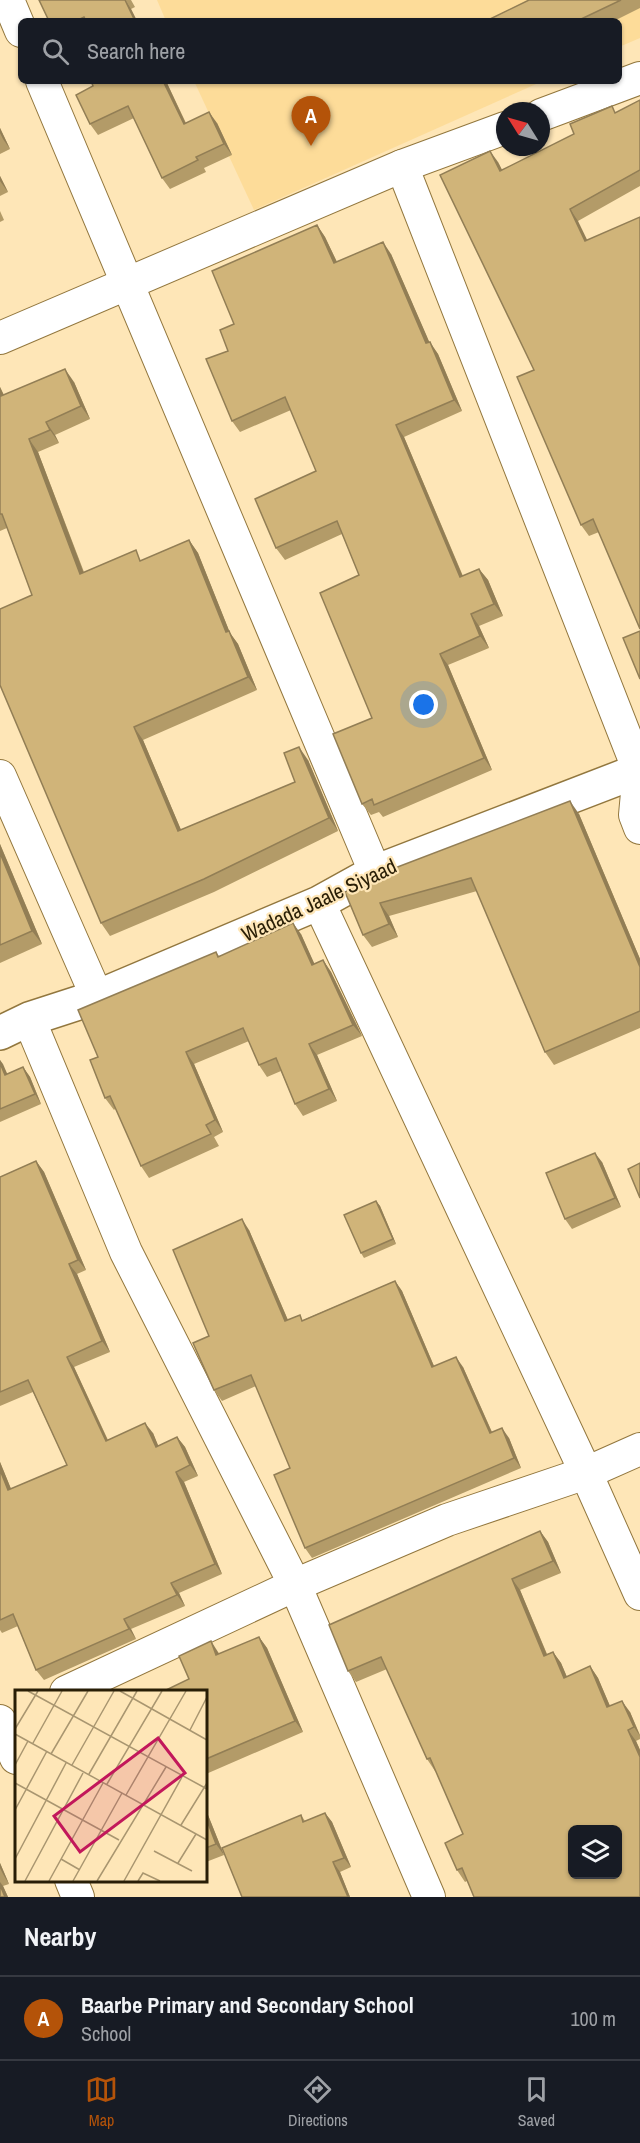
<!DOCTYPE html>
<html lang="en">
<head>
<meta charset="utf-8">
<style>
  body { margin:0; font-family:"Archivo Narrow",sans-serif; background:#20242c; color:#f1f3f6 }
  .controls { position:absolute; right:18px; bottom:18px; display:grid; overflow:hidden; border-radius:9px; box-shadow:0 2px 4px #0004 }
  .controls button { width:54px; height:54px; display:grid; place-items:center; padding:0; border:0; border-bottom:2px solid #363941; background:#171b24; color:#f1f3f6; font:30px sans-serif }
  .compass { position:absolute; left:496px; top:102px; width:54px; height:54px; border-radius:50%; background:#171b24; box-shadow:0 2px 4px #0004; rotate:307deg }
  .you { position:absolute; left:424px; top:705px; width:21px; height:21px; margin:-15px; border:4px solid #fff; border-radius:50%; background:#1a73e8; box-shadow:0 0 0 9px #1a73e833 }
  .badge { display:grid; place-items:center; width:39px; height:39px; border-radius:50%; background:#b45309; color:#fff; font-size:20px; font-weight:700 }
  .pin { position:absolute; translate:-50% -50px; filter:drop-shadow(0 2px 3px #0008) }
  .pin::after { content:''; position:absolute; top:32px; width:21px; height:18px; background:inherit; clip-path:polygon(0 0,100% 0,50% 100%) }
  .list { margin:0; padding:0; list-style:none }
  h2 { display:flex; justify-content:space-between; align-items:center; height:78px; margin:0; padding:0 24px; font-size:26px }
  h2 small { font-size:20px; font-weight:400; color:#9ea1a6 }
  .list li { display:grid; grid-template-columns:39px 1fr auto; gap:18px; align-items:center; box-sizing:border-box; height:84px; padding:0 24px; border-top:2px solid #363941 }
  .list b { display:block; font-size:22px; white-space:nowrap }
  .list p { margin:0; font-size:20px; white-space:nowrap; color:#9ea1a6 }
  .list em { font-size:20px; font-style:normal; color:#9ea1a6 }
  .icon { flex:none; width:33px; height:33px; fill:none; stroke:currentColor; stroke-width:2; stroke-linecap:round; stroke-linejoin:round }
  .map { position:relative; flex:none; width:640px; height:1897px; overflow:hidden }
  .search { position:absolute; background:#171b24; box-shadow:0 2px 4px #0004; left:18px; right:18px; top:18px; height:66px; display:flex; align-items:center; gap:15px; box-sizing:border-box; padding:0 21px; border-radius:9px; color:#9ea1a6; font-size:22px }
  .sheet { height:162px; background:#171b24 }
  nav { display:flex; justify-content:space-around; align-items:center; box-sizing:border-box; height:84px; border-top:2px solid #363941; background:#171b24; font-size:16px; color:#9ea1a6 }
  nav a { display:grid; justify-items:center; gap:3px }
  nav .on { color:#b45309 }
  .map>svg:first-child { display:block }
  .built { fill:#fddc99 }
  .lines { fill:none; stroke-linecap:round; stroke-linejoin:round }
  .street-casing { stroke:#92773e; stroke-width:34 }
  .secondary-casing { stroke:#92773e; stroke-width:36 }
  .street { stroke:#fff; stroke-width:32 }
  .secondary { stroke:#fff; stroke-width:33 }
  .wall { fill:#b39b68 }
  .shaded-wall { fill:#927e55 }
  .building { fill:#d0b479; stroke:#927e55; stroke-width:1.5; fill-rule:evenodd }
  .labels { text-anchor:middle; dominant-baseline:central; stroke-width:4.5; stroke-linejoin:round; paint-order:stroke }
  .street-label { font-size:21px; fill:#291e06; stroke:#fee6b7 }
  .inset-road { fill:none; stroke:#a99670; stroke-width:1.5 }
  .view { fill:#c2185b; fill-opacity:0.15; stroke:#c2185b; stroke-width:3 }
  .inset-edge { fill:none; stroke:#291e06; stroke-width:3 }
</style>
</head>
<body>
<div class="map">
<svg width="640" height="1897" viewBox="0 0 640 1897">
  <rect width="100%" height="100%" fill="#fee6b7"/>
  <g class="built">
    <path d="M157 0H640V38L619 47V21H166Z"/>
    <path d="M194 81H543L254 210Z"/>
  </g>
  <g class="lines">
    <defs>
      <g id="street">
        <path d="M8 0 21 31"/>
        <path d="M42 81 375 872"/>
        <path d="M541 115 640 78"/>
        <path d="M402 166 639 771 635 815 640 828"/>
        <path d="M0 338 402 166 505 128"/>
        <path d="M0 776 97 997"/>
        <path d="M319 903 586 1473 640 1594"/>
        <path d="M29 1019 126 1252 295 1585 429 1897"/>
        <path d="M66 1692 295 1585 447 1520 586 1473 640 1449"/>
        <path d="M0 1721 16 1758"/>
        <path d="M71 1880 78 1897"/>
      </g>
      <path id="secondary" d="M0 1033 29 1019 97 997 319 903 375 872 640 770"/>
    </defs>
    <use href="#street" class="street-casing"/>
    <use href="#secondary" class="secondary-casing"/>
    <use href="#street" class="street"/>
    <use href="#secondary" class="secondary"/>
  </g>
  <g class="wall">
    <path d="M39 0H131L135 7 131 9 137 21H49Z"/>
    <path d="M529 0H640V8L614 21H486Z"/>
    <path d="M91 81H166L186 123H217L232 155 204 168 206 172 170 189 162 178 134 118 98 135 90 124 93 86Z"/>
    <path d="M640 100V186L578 221 599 532 589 536 581 525 534 370 498 162 502 170 574 134Z"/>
    <path d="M0 128 10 149 0 154Z"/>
    <path d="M0 176 8 192 0 196Z"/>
    <path d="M0 211 4 220 0 222Z"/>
    <path d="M317 225 325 237 337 262 391 254 429 342 438 354 462 411 404 437 463 576 479 569 488 580 503 616 479 626 489 648 448 665 492 770 383 817 379 812 371 815 362 804 372 718 359 575 342 534 285 560 276 548 316 471 291 410 240 432 232 421 228 351 234 324Z"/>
    <path d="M74 382 90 419 55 435 59 443 38 452 84 572 143 560 189 540 198 553 230 633 238 644 257 690 143 740 181 830 295 782 308 760 338 831 214 892 110 936 101 923 32 595 7 528 0 531V387L4 395Z"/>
    <path d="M579 814 640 959V1028L554 1065 545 1052 477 891 389 916 398 937 372 947 363 935 345 892Z"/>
    <path d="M0 844 42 944 0 963Z"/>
    <path d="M301 934 314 964 323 960 331 972 362 1036 317 1055 337 1101 303 1116 295 1104 281 1071 267 1077 259 1065 249 1041 194 1064 223 1132 214 1137 219 1146 149 1178 141 1166 116 1108 114 1110 105 1098 98 1057 216 952 219 956Z"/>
    <path d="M0 1060 7 1074 23 1067 30 1077 41 1104 0 1122Z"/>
    <path d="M36 1161 44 1172 86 1270 77 1274 110 1352 74 1367 108 1440 153 1433 158 1446 177 1437 185 1447 198 1476 184 1482 222 1574 179 1593 185 1606 131 1629 136 1639 44 1680 36 1670 18 1626 2 1633 0 1630V1462L11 1489 67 1465 33 1392 0 1406V1177Z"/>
    <path d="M602 1162 621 1207 572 1229 565 1219Z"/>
    <path d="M376 1201 380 1206 396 1244 364 1258 361 1253Z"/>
    <path d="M249 1230 288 1320H303L395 1281 402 1291 434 1366 463 1367 492 1432 509 1438 521 1468 312 1558 305 1548 290 1468 256 1386 222 1401 214 1390 209 1336Z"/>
    <path d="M540 1531 548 1542 561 1573 520 1590 547 1654 553 1652 561 1663 567 1677 590 1666 598 1678 610 1706 630 1712 640 1735V1739L636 1741 640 1750V1897L467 1881 465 1882 457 1870 463 1834 436 1770 435 1771 427 1759 387 1669 356 1682 348 1671Z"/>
    <path d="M259 1637 267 1648 303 1732 206 1774V1692L189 1679 218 1652 219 1654Z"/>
    <path d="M206 1810 224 1855 206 1862Z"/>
    <path d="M325 1813 332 1822 351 1867 340 1872 350 1897H242L301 1815 305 1821Z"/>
    <path d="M0 1863 9 1884 3 1886 8 1897H0Z"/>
  </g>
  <g class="shaded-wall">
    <path d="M125 0 131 9 137 21H135Z"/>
    <path d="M163 81H166L191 135 184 124Z"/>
    <path d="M209 112 217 123 232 155 224 144Z"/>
    <path d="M0 128 10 149 3 139 0 133Z"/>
    <path d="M490 151 498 162 508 182 500 171Z"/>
    <path d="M0 176 8 192 0 181Z"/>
    <path d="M570 209 578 221 593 252 585 241Z"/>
    <path d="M317 225 325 237 343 275 334 263Z"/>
    <path d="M383 242 391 254 435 355 426 343Z"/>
    <path d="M430 342 438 354 462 411 454 400Z"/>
    <path d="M65 369 74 382 90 419 81 406Z"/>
    <path d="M0 387 10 409 0 393Z"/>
    <path d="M46 422 55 435 59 443 50 430Z"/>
    <path d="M396 425 404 437 468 589 460 577Z"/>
    <path d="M29 439 38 452 89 587 80 574Z"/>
    <path d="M189 540 198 553 230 633 238 644 257 690 248 677 226 632Z"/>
    <path d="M479 569 488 580 503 616 494 604Z"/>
    <path d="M471 614 479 626 489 648 480 636Z"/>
    <path d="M440 654 448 665 492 770 484 758Z"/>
    <path d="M134 727 143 740 187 844 178 831Z"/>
    <path d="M299 747 308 760 338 831 329 818Z"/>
    <path d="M570 801 579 814 640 959V967Z"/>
    <path d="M0 844 42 944 32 931 0 853Z"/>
    <path d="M380 903 389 916 398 937 389 924Z"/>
    <path d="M293 923 301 934 320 976 312 965Z"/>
    <path d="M323 960 331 972 362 1036 353 1025Z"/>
    <path d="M309 1044 317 1055 337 1101 329 1089Z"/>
    <path d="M186 1052 194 1064 223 1132 215 1120Z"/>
    <path d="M0 1060 3 1064 12 1085 5 1075 0 1063Z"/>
    <path d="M23 1067 30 1077 41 1104 35 1094Z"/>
    <path d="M595 1153 602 1162 621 1207 615 1198Z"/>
    <path d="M36 1161 44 1172 86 1270 78 1260Z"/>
    <path d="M376 1201 380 1206 396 1244 393 1239Z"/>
    <path d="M242 1219 249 1230 293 1332 285 1321Z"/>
    <path d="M69 1264 77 1274 110 1352 102 1341Z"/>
    <path d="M395 1281 402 1291 439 1378 432 1367Z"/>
    <path d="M67 1357 74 1367 113 1452 106 1441Z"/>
    <path d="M456 1357 463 1367 497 1444 490 1433Z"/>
    <path d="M145 1423 153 1433 163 1457 156 1447Z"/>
    <path d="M502 1428 509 1438 521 1468 514 1458Z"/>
    <path d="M177 1437 185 1447 198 1476 190 1465Z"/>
    <path d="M0 1462 16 1501 8 1490 0 1470Z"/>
    <path d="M176 1472 184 1482 222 1574 215 1564Z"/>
    <path d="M540 1531 548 1542 561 1573 553 1561Z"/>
    <path d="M512 1579 520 1590 552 1667 544 1656Z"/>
    <path d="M171 1583 179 1593 185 1606 177 1595Z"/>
    <path d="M124 1619 131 1629 136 1639 129 1629Z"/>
    <path d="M259 1637 267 1648 303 1732 295 1721Z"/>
    <path d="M211 1641 218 1652 224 1666 216 1655Z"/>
    <path d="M553 1652 561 1663 572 1689 564 1678Z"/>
    <path d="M590 1666 598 1678 615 1718 607 1707Z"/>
    <path d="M622 1701 630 1712 640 1736 634 1727Z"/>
    <path d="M628 1730 636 1741 640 1750V1757Z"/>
    <path d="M206 1810 224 1855 216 1844 206 1818Z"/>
    <path d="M325 1813 332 1822 351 1867 344 1858Z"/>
    <path d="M333 1862 340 1872 350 1897H348Z"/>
    <path d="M0 1863 9 1884 3 1874 0 1868Z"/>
    <path d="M0 1882 3 1886 8 1897H5L0 1885Z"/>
  </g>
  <g class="building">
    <path d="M39 0H125L135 21H86L84 17 76 21H49Z"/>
    <path d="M529 0H621L577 21H486Z"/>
    <path d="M91 81H163L184 124 209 112 224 144 196 157 198 160 162 178 128 106 90 124 76 95 93 86Z"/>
    <path d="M640 100V170L570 209 585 241 640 217V629L593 519 581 525 517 377 534 370 440 175 490 151 500 171 574 134 570 124 612 106 615 113Z"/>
    <path d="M317 225 334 263 383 242 426 343 430 342 454 400 396 425 460 577 479 569 494 604 471 614 480 636 440 654 484 758 374 805 372 799 362 804 333 734 372 718 320 593 359 575 337 521 276 548 255 499 316 471 285 397 232 421 206 359 228 351 220 330 234 324 212 271Z"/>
    <path d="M65 369 81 406 46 422 50 430 29 439 80 574 136 550 140 561 189 540 226 632 229 631 248 677 134 727 178 831 295 782 284 753 299 747 329 818 204 879 101 923 0 685V609L32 595 2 514H0V393L1 396Z"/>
    <path d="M640 631V679L623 638Z"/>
    <path d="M570 801 640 967V1011L545 1052 471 878 380 903 389 924 363 935 345 892 374 876Z"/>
    <path d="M0 853 32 931 0 945Z"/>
    <path d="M293 923 312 965 323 960 353 1025 309 1044 329 1089 295 1104 276 1058 259 1065 243 1028 186 1052 215 1120 206 1125 211 1134 141 1166 110 1096 105 1098 90 1060 98 1057 78 1010 216 952 218 957Z"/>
    <path d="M0 1063 5 1075 23 1067 35 1094 0 1109Z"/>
    <path d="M595 1153 615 1198 565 1219 546 1173Z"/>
    <path d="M36 1161 78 1260 69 1264 102 1341 67 1357 106 1441 145 1423 156 1447 177 1437 190 1465 176 1472 215 1564 171 1583 177 1595 124 1619 129 1629 36 1670 13 1614 0 1620V1470L8 1490 67 1465 28 1380 0 1392V1177Z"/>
    <path d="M640 1163V1198L628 1169Z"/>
    <path d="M376 1201 393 1239 361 1253 344 1215Z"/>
    <path d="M242 1219 285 1321 300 1315 302 1321 395 1281 432 1367 456 1357 490 1433 502 1428 514 1458 305 1548 274 1475 290 1468 251 1375 214 1390 193 1343 209 1336 173 1250Z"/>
    <path d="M540 1531 553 1561 512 1579 544 1656 553 1652 564 1678 590 1666 607 1707 622 1701 634 1727 628 1730 640 1757V1897H474L462 1868 457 1870 445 1843 463 1834 430 1758 427 1759 381 1657 348 1671 329 1625ZM573 1830H618V1875H573Z"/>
    <path d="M259 1637 295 1721 206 1759V1692H162L189 1679 179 1656 211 1641 216 1655Z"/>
    <path d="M325 1813 344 1858 333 1862 348 1897H242L222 1848 301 1815 303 1822Z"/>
    <path d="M206 1818 216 1844 206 1848Z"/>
    <path d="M0 1885 5 1897H0Z"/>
  </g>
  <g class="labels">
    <g class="street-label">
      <text transform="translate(319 900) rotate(-25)">Wadada Jaale Siyaad</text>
    </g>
  </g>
  <g transform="translate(15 1690)">
    <rect width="192" height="192" fill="#fee6b7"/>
    <path class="inset-road" d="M13 1 192 99M105 1 192 50M0 39 23 1M175 40 192 7M0 44 192 150M18 53 47 1M36 64 73 1M0 75 13 51M57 75 99 1M74 84 122 1M0 93 104 150M92 94 147 1M111 105 171 1M0 120 32 61M166 135 192 93M139 161 177 181M0 169 51 73M46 169 65 180M163 173 181 144M10 191 68 83M34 191 88 93M58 191 107 103M82 191 151 77M109 191 167 87M123 191 128 183 145 191"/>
    <path class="view" d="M143 48 170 83 65 162 39 126Z"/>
    <rect width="192" height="192" class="inset-edge"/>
  </g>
</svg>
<div class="controls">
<button><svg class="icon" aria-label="layers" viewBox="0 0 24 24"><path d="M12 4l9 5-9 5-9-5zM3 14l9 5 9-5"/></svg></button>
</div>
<svg class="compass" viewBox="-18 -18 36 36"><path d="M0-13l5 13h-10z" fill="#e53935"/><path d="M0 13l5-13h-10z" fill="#9ea1a6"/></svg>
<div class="you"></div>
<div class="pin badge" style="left:311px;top:146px">A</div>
<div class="search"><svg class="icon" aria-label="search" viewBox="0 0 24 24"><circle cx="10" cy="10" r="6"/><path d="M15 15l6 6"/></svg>Search here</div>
</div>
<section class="sheet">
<h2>Nearby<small></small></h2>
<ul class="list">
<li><span class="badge">A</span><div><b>Baarbe Primary and Secondary School</b><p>School</p></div><em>100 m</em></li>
</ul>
</section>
<nav>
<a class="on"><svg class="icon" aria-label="map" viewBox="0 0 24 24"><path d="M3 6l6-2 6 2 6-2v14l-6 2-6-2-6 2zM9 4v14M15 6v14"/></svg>Map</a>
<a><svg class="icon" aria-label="directions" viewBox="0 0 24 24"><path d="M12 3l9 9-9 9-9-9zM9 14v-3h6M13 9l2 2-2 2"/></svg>Directions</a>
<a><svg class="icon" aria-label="saved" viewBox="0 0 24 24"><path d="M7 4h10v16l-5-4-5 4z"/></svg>Saved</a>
</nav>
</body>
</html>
